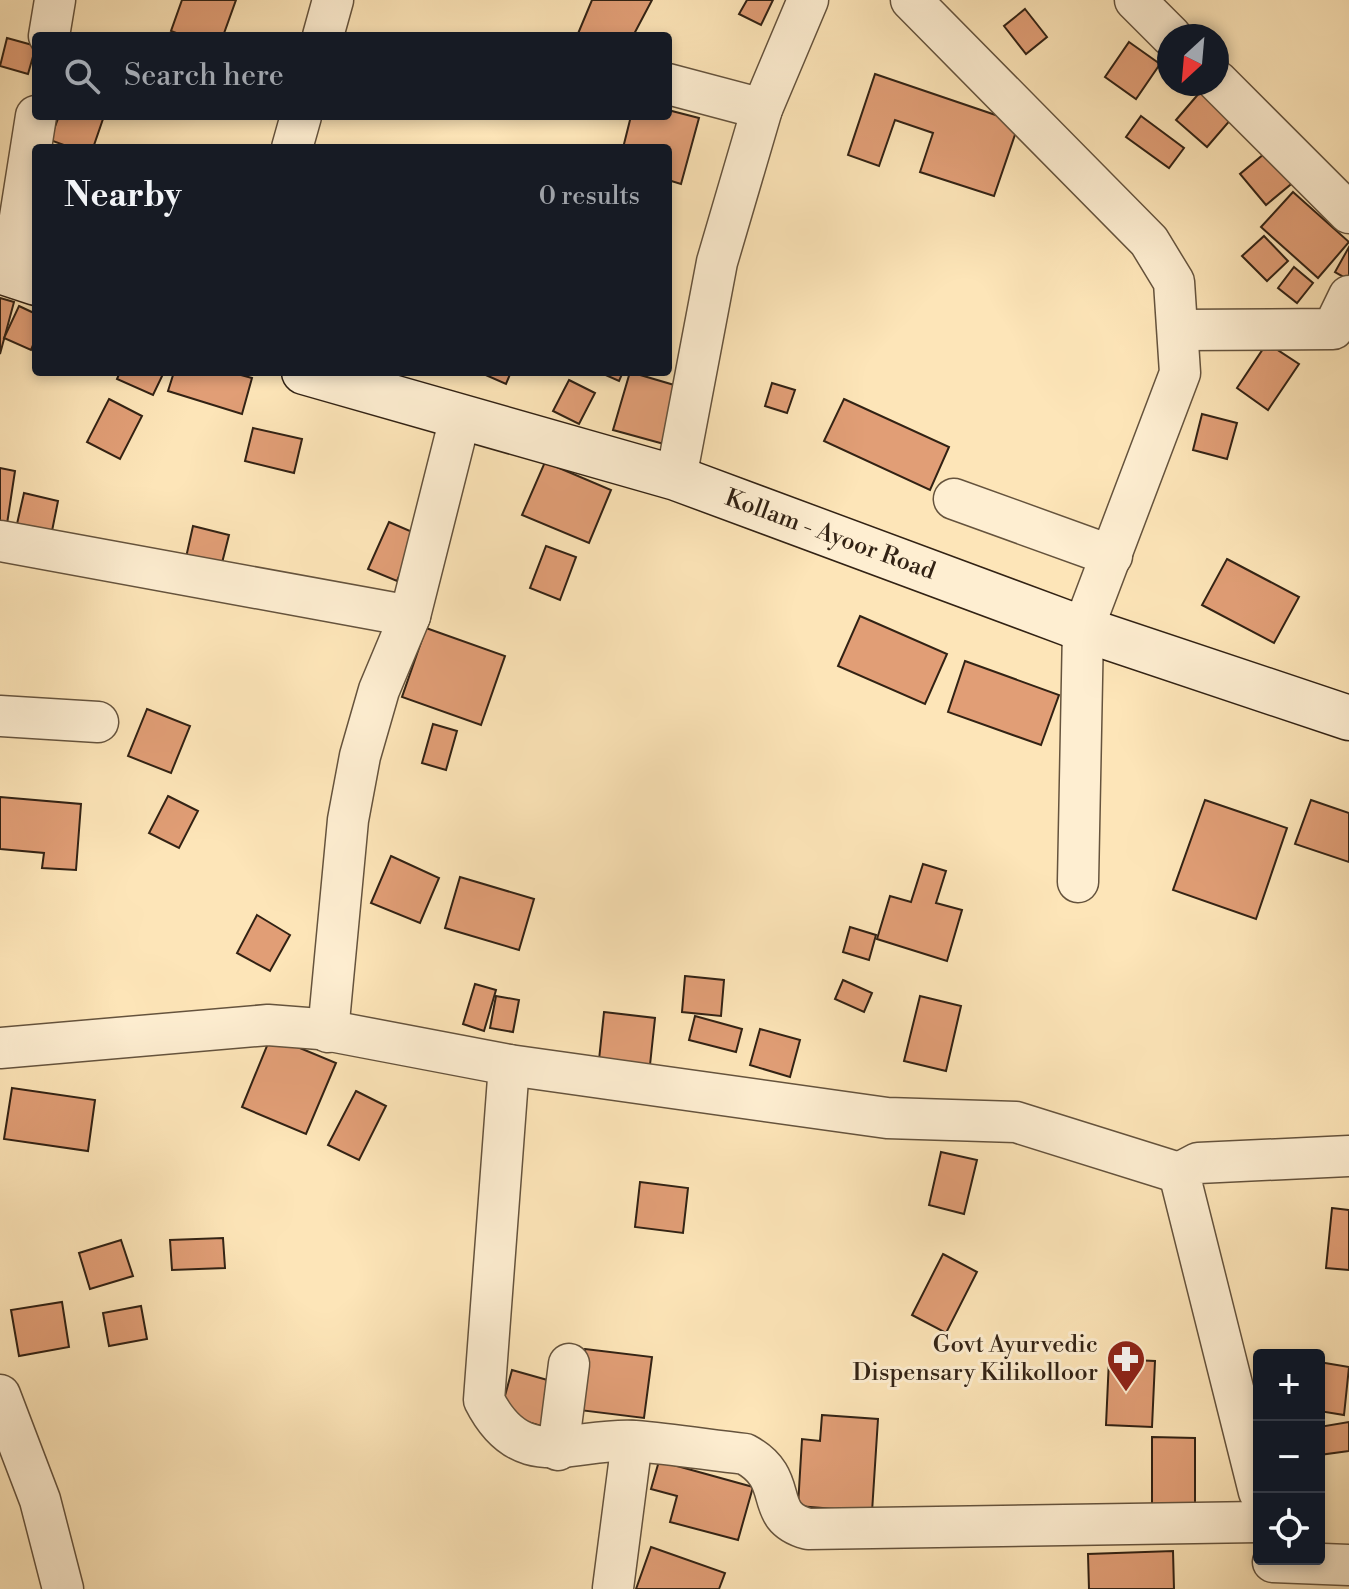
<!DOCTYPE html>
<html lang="en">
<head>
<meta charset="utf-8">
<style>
  body { margin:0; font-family:"Libre Bodoni",serif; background:#20242c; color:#f1f3f6 }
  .controls { position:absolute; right:24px; bottom:24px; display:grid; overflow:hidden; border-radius:8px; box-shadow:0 4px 12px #0003 }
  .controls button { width:72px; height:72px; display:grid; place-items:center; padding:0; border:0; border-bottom:2px solid #363941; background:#171b24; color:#f1f3f6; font:40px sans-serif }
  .compass { position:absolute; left:1157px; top:24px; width:72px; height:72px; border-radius:50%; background:#171b24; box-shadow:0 4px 12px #0003; rotate:206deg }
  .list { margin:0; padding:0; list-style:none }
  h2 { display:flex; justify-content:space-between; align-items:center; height:104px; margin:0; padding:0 32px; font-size:34px }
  h2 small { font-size:26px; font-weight:400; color:#9ea1a6 }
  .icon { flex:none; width:44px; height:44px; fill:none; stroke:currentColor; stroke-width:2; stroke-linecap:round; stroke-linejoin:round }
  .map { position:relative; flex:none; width:1349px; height:1589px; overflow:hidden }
  .search { position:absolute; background:#171b24; box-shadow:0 4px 12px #0003; left:32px; top:32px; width:640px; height:88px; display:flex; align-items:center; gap:20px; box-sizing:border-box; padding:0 28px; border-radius:8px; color:#9ea1a6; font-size:30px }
  .panel { position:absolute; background:#171b24; box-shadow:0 4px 12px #0003; left:32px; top:144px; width:640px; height:232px; border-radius:8px }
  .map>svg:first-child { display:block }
  .building { fill:#e19e76; stroke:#322214; stroke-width:2 }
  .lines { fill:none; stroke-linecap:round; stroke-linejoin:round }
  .street-casing { stroke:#65533d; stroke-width:43 }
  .secondary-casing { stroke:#322214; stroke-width:47 }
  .street { stroke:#feeed1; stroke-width:40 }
  .secondary { stroke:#feeed1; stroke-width:44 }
  .labels { text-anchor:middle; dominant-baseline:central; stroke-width:6; stroke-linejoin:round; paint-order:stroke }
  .street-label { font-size:24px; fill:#322214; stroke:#feeed1 }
  .poi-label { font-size:24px; fill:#322214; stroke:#feeed1; text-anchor:end }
</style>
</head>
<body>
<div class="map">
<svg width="1349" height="1589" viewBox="0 0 1349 1589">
  <rect width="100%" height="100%" fill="#fde5b8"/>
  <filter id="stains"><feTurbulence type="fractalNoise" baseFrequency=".0025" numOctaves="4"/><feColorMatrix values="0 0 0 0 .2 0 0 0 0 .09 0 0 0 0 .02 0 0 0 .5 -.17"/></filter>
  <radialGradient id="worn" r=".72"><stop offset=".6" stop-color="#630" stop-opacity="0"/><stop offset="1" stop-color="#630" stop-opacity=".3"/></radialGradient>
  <g class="building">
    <path d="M182 0H236L223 36H184L171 31Z"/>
    <path d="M592 0H652L633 36H577Z"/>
    <path d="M747 0H773L761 25 739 14Z"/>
    <path d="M1025 9 1047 37 1026 54 1004 26Z"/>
    <path d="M7 38 36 46 28 74 0 66Z"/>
    <path d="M1129 42 1160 64 1136 99 1105 77Z"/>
    <path d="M875 74 1019 123 994 196 920 172 933 133 895 120 879 166 848 155Z"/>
    <path d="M1207 84 1239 110 1207 147 1176 120Z"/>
    <path d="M668 110 699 118 681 184 668 180V148H623L631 116H668Z"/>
    <path d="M59 116H104L93 148H72L50 140Z"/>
    <path d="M1141 116 1184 148 1169 168 1126 137Z"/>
    <path d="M1270 149 1296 180 1266 205 1240 174Z"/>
    <path d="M1293 192 1349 242 1318 278 1261 227Z"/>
    <path d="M1264 236 1288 261 1267 281 1242 256Z"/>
    <path d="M1349 247V280L1335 272Z"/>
    <path d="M1294 267 1313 283 1297 303 1278 288Z"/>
    <path d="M0 298 14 302 0 354Z"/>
    <path d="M19 306 36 314V338L31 350 4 338Z"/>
    <path d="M1267 343 1299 364 1268 410 1237 388Z"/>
    <path d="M120 372H164L153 395 117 379Z"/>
    <path d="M174 372H230L252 378 242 414 168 391Z"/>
    <path d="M479 372H511L506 384Z"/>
    <path d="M599 372H623L619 381Z"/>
    <path d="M630 372 681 387 664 444 613 430Z"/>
    <path d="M569 380 595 393 579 424 553 411Z"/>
    <path d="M772 383 795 390 787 413 765 406Z"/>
    <path d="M109 399 142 416 120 459 87 442Z"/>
    <path d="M844 399 949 447 930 490 824 441Z"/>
    <path d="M1202 414 1237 423 1227 459 1193 450Z"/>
    <path d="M253 428 302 439 294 473 245 461Z"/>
    <path d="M545 462 611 490 589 543 522 515Z"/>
    <path d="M0 468 15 471 7 524 0 523Z"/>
    <path d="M24 493 58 501 52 531 17 524Z"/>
    <path d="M389 522 417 534 397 581 368 569Z"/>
    <path d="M193 526 229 535 218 579 183 571Z"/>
    <path d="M546 546 576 557 560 600 530 588Z"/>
    <path d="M1227 559 1299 597 1274 643 1202 605Z"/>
    <path d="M860 616 947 654 925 704 838 666Z"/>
    <path d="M426 628 505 656 481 725 402 697Z"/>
    <path d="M965 661 1059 695 1041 745 948 712Z"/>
    <path d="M147 709 190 726 171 773 128 756Z"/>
    <path d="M433 724 457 731 446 770 422 763Z"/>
    <path d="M168 796 198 811 179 848 149 833Z"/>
    <path d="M0 797 81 804 76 870 42 868 44 853 0 849Z"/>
    <path d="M1205 800 1287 828 1256 919 1173 890Z"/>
    <path d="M1311 800 1349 813V862L1295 844Z"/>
    <path d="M391 856 439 878 420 923 371 903Z"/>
    <path d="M923 864 946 871 936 903 962 910 947 961 877 939 890 896 911 902Z"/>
    <path d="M460 877 534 899 519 950 445 928Z"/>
    <path d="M257 915 290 935 270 971 237 953Z"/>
    <path d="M850 927 876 935 869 960 843 952Z"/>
    <path d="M685 976 724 980 721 1016 682 1012Z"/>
    <path d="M843 980 872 993 864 1012 835 999Z"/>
    <path d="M475 984 496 990 484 1031 463 1024Z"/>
    <path d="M496 996 519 1000 513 1032 490 1028Z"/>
    <path d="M920 996 961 1006 946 1071 904 1061Z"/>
    <path d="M604 1012 655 1018 650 1065 599 1060Z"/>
    <path d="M695 1016 742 1029 736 1052 689 1040Z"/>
    <path d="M760 1029 800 1040 790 1077 750 1065Z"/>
    <path d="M271 1036 336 1063 306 1134 242 1107Z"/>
    <path d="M12 1088 95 1100 88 1151 4 1139Z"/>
    <path d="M356 1091 386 1106 359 1160 328 1145Z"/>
    <path d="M941 1152 977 1160 964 1214 929 1205Z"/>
    <path d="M640 1182 688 1188 683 1233 635 1227Z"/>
    <path d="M1332 1208 1349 1210V1270L1326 1268Z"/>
    <path d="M223 1238 225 1268 172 1270 170 1240Z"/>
    <path d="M121 1240 133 1276 90 1289 79 1253Z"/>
    <path d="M943 1254 977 1272 946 1333 912 1315Z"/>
    <path d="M62 1302 69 1347 19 1356 11 1310Z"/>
    <path d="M141 1306 147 1339 109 1346 103 1313Z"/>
    <path d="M585 1349 652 1357 644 1418 579 1410Z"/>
    <path d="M1109 1359 1155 1361 1152 1427 1106 1425Z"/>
    <path d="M1319 1362 1349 1367 1344 1415 1319 1411Z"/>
    <path d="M512 1370 558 1383 545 1427 500 1414Z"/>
    <path d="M822 1415 878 1419 872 1512 798 1506 802 1439 820 1441Z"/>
    <path d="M1349 1422V1451L1319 1455V1427Z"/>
    <path d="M1152 1437 1195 1438V1509L1152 1508Z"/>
    <path d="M659 1461 753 1487 738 1540 670 1522 677 1496 651 1489Z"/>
    <path d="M651 1547 725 1573 719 1589H636Z"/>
    <path d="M1173 1551 1174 1589H1089L1088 1554Z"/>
  </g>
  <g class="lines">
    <defs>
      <g id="street">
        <path d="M911 0 1149 241 1174 282 1180 373 1083 629 1078 882"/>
        <path d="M1135 0 1171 36"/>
        <path d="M49 36 55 0"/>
        <path d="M323 36 333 0"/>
        <path d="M1217 81 1349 213"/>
        <path d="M668 84 762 109"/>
        <path d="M292 148 301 116"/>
        <path d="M11 274 36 116"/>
        <path d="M1179 330 1333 329 1349 296"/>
        <path d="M676 478 717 262 762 109 808 0"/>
        <path d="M954 499 1112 556"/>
        <path d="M0 541 410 616"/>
        <path d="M0 716 98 722"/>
        <path d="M328 1032 348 820 360 756 379 690 410 616 460 418"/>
        <path d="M0 1048 268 1025 320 1029 509 1065 887 1118 1016 1122 1179 1173"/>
        <path d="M509 1065 484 1400C522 1475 573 1437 635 1441 672 1444 709 1450 745 1454 793 1480 760 1516 808 1529L1259 1522"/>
        <path d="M0 1395 40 1500 63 1589"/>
        <path d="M558 1450 569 1364"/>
        <path d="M1259 1492 1179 1173 1198 1163 1349 1156"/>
        <path d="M1273 1562 1349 1565"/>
        <path d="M613 1588 632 1441"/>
      </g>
      <g id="secondary">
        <path d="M0 271 36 283"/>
        <path d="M304 372 676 478 1083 629 1349 718"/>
      </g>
    </defs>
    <use href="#street" class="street-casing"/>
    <use href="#secondary" class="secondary-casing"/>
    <use href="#street" class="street"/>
    <use href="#secondary" class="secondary"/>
  </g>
  <defs>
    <symbol id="pharmacy-pin" viewBox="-11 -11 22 30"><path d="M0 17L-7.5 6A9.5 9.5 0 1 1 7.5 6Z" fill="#8f2418" stroke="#feeed1"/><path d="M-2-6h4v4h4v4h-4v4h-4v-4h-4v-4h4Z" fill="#fff"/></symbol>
  </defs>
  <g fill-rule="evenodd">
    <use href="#pharmacy-pin" x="1104" y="1337" width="44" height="60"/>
  </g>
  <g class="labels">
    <g class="street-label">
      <text transform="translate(830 535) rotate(20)">Kollam - Ayoor Road</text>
    </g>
    <g class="poi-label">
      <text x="1098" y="1345">Govt Ayurvedic<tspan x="1098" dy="28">Dispensary Kilikolloor</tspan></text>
    </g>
  </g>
  <rect width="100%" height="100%" filter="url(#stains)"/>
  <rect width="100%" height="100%" fill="url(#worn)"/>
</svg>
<div class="controls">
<button>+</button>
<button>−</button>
<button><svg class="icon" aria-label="locate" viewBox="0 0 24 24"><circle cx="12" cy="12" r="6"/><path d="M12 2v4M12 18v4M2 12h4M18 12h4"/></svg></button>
</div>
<svg class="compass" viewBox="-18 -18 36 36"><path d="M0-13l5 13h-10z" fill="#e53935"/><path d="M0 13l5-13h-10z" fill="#9ea1a6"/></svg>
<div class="search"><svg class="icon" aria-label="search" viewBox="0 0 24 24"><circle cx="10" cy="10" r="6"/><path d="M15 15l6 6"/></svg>Search here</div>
<section class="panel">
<h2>Nearby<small>0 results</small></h2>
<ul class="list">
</ul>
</section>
</div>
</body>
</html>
